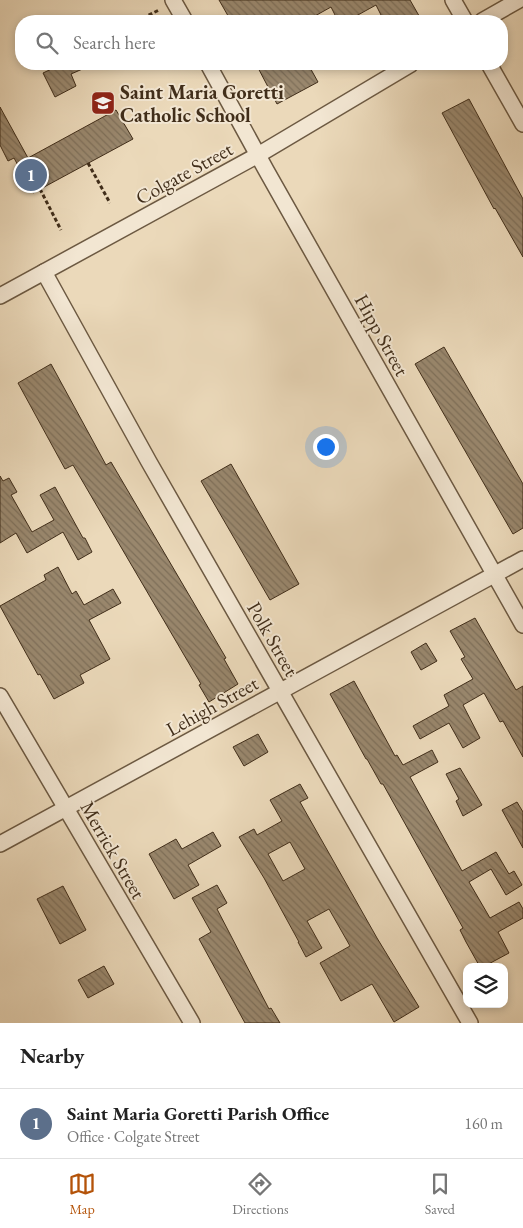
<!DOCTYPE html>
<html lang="en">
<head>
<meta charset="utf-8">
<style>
  body { margin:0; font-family:"EB Garamond",serif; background:#f6f6f6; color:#222 }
  .controls { position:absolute; right:15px; bottom:15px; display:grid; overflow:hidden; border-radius:10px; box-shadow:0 2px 8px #0003 }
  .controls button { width:45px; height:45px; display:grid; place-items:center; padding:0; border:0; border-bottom:1px solid #e0e0e0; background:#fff; color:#222; font:25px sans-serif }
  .you { position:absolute; left:325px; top:446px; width:18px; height:18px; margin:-12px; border:4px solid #fff; border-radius:50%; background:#1a73e8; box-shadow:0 0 0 8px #1a73e833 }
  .badge { display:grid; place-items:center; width:32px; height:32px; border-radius:50%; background:#b45309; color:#fff; font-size:16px; font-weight:700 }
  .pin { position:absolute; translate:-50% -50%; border:2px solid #fff; box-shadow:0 1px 5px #0006 }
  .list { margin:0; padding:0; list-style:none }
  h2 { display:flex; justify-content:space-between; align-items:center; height:65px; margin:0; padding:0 20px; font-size:21px }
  h2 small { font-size:16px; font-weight:400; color:#767676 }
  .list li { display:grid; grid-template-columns:32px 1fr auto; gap:15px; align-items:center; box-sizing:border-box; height:70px; padding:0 20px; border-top:1px solid #e0e0e0 }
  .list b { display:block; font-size:19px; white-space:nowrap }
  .list p { margin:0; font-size:16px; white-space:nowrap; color:#767676 }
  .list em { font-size:16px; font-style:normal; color:#767676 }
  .icon { flex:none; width:28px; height:28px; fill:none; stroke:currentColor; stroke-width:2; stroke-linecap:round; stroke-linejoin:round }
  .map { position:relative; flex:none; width:523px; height:1023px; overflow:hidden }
  .search { position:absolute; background:#fff; box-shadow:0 2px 8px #0003; left:15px; right:15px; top:15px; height:55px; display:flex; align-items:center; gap:12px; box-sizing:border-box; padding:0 18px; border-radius:20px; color:#767676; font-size:19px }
  .sheet { height:135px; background:#fff }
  nav { display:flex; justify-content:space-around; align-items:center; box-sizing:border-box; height:70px; border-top:1px solid #e0e0e0; background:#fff; font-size:14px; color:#767676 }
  nav a { display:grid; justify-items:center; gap:2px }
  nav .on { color:#b45309 }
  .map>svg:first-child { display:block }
  .building { fill:url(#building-back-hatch); stroke:#412e1a; fill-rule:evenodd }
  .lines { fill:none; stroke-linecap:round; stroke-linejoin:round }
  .minor-casing { stroke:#6c5942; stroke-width:18 }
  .path { stroke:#412e1a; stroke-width:3; stroke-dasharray:4 2.5; stroke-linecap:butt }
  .minor { stroke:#f2e6d2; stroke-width:15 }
  .labels { text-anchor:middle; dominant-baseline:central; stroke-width:4; stroke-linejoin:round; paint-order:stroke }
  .poi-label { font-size:20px; font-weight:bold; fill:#412e1a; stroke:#f2e6d2; text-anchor:start }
  .street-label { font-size:20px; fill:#412e1a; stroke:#f2e6d2 }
</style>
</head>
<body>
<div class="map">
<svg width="523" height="1023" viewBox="0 0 523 1023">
  <defs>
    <pattern id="building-back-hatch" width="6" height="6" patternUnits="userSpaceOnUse" patternTransform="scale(1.25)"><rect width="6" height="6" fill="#99876d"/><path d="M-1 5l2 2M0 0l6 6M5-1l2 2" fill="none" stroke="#7e6f59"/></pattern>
  </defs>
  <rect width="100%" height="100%" fill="#ebd9ba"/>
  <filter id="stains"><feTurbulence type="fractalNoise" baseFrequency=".004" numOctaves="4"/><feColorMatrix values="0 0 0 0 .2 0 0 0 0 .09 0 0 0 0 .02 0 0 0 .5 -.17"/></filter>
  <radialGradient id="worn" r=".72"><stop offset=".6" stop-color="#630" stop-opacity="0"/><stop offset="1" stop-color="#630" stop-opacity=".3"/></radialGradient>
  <g class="building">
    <path d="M219 0H410L422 21H384L376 5 347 21H338L331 7 306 21H231Z"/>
    <path d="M62 64H94L71 74 76 86 55 97 43 73Z"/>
    <path d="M256 64H308L318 82 277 104Z"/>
    <path d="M469 99 523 199V257L495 208 494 209 442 113Z"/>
    <path d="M0 107 28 158 116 110 133 139 33 193 14 158 8 161 0 145Z"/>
    <path d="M444 347 523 484V528L513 534 415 364Z"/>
    <path d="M51 364 106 465 111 462 226 658 224 659 238 684 209 702 199 685 201 684 73 465 65 469 18 383Z"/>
    <path d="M231 464 299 584 270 600 201 481Z"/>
    <path d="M0 476 3 481 9 478 17 492 11 495 32 532 54 520 40 495 55 487 83 538H85L92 552 78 560 63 532 27 553 16 533 0 543Z"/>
    <path d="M58 567 72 594 76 591 84 605 113 589 121 603 89 620 110 659 80 675 84 683 54 699 40 674 38 675 0 606 46 580 44 575Z"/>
    <path d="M475 618 516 690 523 686V757L503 721 500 722 484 693 463 705 480 738 463 748 449 723 420 739 413 726 449 706 444 695 473 679 461 659 465 657 450 631Z"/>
    <path d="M426 643 437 661 421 670 411 652Z"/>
    <path d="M354 681 395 756 397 755 403 765 432 750 438 762 410 777 462 871 496 852 509 874 514 871 522 885 506 895 491 869 469 882 490 918 519 902 523 909V918L498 932 509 953 483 967H480L466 942 460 930 463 928 383 784H381L367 759H366L330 694Z"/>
    <path d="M258 734 268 752 244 766 233 747Z"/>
    <path d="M460 768 482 805 463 816 456 801 459 799 446 774Z"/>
    <path d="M300 784 308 798 300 802 377 938 419 1007 394 1022 372 984 341 1001 320 963 350 946 329 909 307 921 322 948 306 957 298 942H299L264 878 239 837 254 829 257 835 282 821 270 800ZM290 842 305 869 283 881 268 854Z"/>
    <path d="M517 802 523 812V848L502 810Z"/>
    <path d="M213 832 221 846 188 865 199 885 174 899 149 854 176 839 182 849Z"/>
    <path d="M217 885 227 903 217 909 269 1009 271 1008 280 1023H245L199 939 211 932 192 898Z"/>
    <path d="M63 886 86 930 60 944 37 899Z"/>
    <path d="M104 966 114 984 88 998 78 980Z"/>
  </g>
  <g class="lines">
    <defs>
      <g id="minor">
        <path d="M173 0 185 21"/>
        <path d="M453 0 465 21"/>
        <path d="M482 21 519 0"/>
        <path d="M208 64 266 170 523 625"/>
        <path d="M489 64 523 124"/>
        <path d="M44 272 149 462 470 1023"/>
        <path d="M0 296 258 155 411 64"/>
        <path d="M0 696 192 1023"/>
        <path d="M0 844 523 559"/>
      </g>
    </defs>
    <use href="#minor" class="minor-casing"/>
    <g class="path">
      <path d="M137 21 159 10"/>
      <path d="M88 163 110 203"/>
      <path d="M40 189 61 230"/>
    </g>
    <use href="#minor" class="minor"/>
  </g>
  <defs>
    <symbol id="school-square" viewBox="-11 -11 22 22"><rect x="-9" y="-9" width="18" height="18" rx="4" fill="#8f2418" stroke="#f2e6d2"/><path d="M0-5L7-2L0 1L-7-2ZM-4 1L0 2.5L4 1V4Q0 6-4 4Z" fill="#fff"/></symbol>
  </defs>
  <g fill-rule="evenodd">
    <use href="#school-square" x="89" y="89" width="28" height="28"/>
  </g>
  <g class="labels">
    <g class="poi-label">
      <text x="120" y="92">Saint Maria Goretti<tspan x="120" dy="23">Catholic School</tspan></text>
    </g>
    <g class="street-label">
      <text transform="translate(184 173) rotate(-29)">Colgate Street</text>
      <text transform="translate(382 335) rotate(61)">Hipp Street</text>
      <text transform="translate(273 639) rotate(60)">Polk Street</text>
      <text transform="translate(212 706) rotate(-29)">Lehigh Street</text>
      <text transform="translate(113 850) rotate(60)">Merrick Street</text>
    </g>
  </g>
  <rect width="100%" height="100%" filter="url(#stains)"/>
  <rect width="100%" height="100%" fill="url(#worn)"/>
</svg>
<div class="controls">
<button><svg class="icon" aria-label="layers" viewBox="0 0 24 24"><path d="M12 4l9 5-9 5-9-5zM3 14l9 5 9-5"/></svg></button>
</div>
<div class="you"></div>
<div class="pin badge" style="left:31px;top:175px;background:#5c6f8a">1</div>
<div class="search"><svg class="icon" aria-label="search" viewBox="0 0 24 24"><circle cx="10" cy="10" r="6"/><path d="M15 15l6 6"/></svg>Search here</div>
</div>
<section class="sheet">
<h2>Nearby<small></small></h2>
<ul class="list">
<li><span class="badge" style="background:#5c6f8a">1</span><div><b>Saint Maria Goretti Parish Office</b><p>Office · Colgate Street</p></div><em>160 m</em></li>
</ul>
</section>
<nav>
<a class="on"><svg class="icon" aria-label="map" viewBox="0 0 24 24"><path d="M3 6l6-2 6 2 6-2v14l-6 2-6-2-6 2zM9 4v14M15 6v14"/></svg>Map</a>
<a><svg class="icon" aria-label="directions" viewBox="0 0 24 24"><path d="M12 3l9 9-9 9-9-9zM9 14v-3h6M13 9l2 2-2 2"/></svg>Directions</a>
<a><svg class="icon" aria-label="saved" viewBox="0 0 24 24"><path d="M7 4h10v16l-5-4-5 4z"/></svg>Saved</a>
</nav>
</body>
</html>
